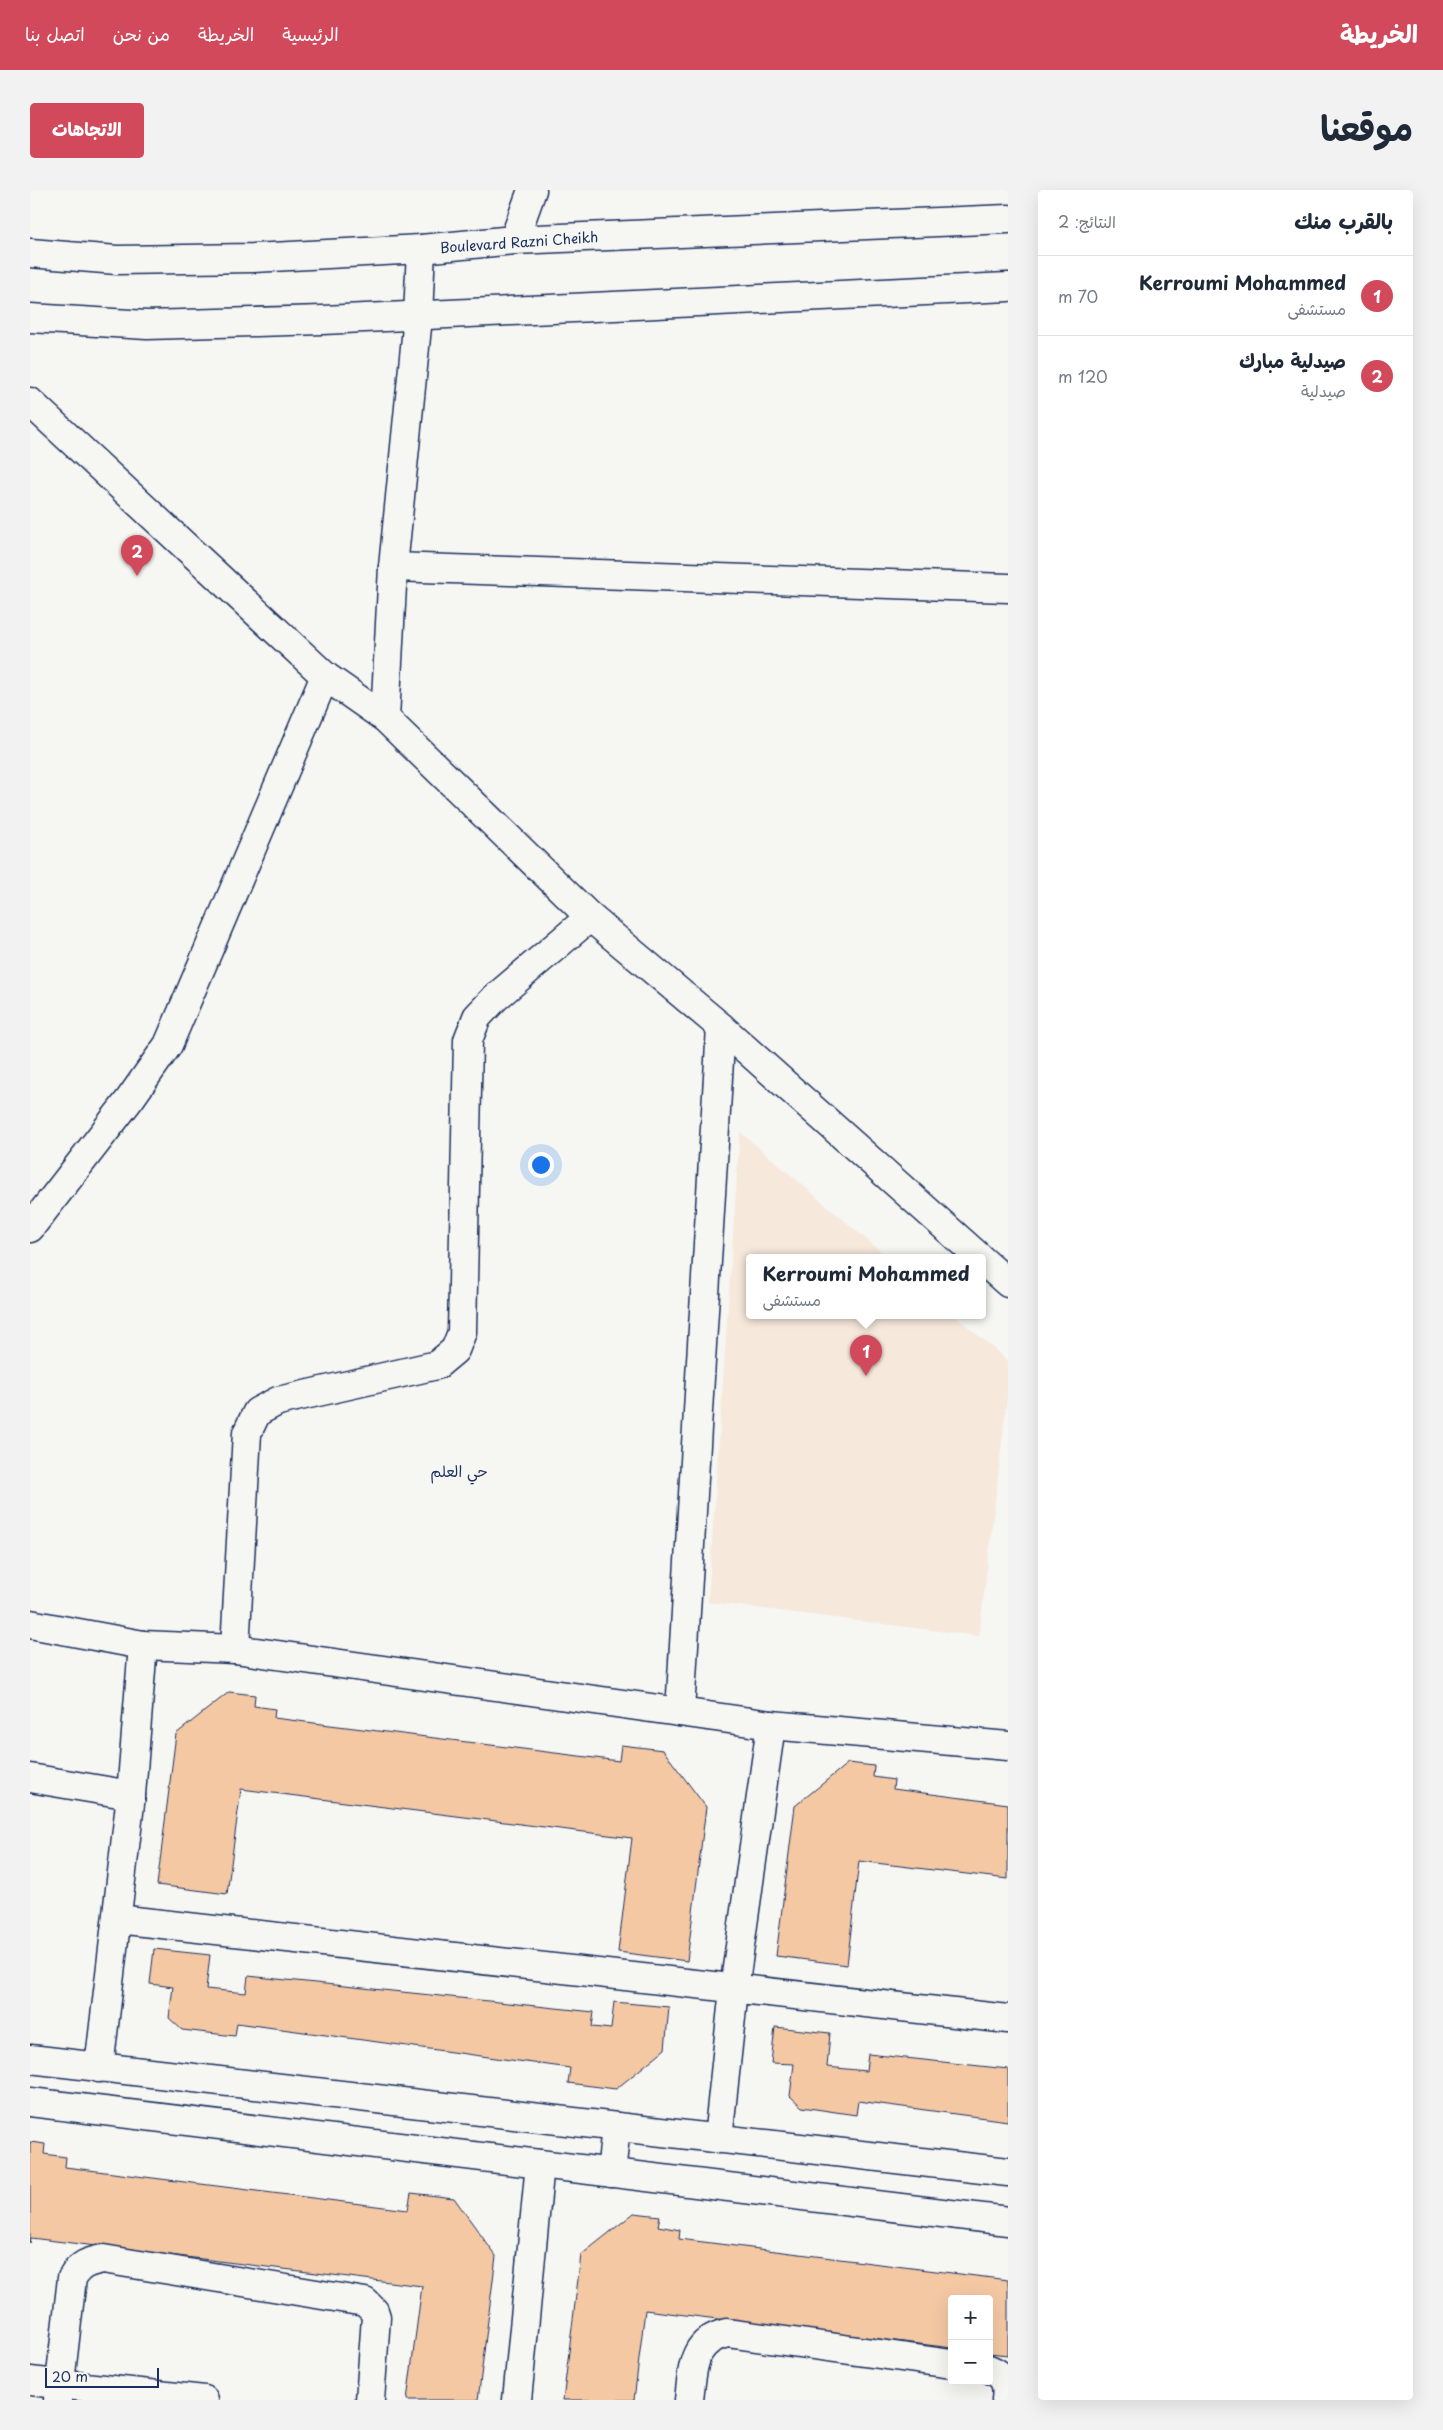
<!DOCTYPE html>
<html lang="ar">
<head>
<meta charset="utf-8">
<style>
  body { margin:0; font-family:"Playpen Sans","Playpen Sans Arabic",sans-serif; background:#f2f2f3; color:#1f2937; direction:rtl }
  .controls { position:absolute; right:15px; bottom:15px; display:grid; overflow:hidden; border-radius:5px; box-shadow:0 5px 20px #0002 }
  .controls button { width:45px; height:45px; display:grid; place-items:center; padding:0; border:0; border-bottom:1px solid #e0e1e3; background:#fff; color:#1f2937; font:25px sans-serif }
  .scale { position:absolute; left:15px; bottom:12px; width:114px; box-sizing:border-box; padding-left:5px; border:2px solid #1b2f5e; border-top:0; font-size:14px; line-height:18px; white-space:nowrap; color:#1b2f5e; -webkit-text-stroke:4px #f6f6f2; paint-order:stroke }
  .you { position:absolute; left:510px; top:974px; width:18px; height:18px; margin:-12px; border:4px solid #fff; border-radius:50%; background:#1a73e8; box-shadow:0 0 0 8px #1a73e833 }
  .badge { display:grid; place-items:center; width:32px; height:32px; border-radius:50%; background:#d1495b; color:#fff; font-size:16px; font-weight:700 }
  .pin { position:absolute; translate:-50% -41px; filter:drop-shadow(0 1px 2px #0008) }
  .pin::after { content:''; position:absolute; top:26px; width:18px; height:15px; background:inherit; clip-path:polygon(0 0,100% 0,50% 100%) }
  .popup { position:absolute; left:716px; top:1064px; width:240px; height:65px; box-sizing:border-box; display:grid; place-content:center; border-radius:5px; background:#fff; filter:drop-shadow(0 1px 4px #0005); font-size:16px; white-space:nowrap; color:#747a83 }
  .popup b { font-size:19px; color:#1f2937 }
  .popup::after { content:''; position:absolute; left:50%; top:100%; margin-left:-10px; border:10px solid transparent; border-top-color:#fff }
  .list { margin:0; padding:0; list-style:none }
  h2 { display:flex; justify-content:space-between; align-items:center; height:65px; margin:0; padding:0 20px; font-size:21px }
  h2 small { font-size:16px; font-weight:400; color:#747a83 }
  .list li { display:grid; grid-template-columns:32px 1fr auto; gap:15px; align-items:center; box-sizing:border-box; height:80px; padding:0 20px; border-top:1px solid #e0e1e3 }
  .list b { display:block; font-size:19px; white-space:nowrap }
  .list p { margin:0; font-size:16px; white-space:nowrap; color:#747a83 }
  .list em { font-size:16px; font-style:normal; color:#747a83 }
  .map { position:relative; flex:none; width:978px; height:2210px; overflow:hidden; direction:ltr; border-radius:5px }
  header { display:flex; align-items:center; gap:30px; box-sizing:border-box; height:70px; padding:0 25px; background:#d1495b; color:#fff }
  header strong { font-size:24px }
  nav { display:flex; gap:28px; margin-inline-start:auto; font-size:18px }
  .intro { display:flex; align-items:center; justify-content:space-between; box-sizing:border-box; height:120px; padding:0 30px }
  h1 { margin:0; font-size:35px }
  .button { padding:12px 22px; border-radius:5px; background:#d1495b; color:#fff; font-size:18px; font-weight:700 }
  main { display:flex; gap:30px; padding:0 30px }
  aside { flex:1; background:#fff; border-radius:5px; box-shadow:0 5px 20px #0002 }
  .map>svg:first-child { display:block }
  .built { fill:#f6e8db }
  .building { fill:#f5c8a4; stroke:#1b2f5e }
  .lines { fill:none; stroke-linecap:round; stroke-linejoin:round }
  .minor-casing { stroke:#1b2f5e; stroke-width:31 }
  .tertiary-casing { stroke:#1b2f5e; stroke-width:31 }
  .secondary-casing { stroke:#1b2f5e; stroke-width:31 }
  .minor { stroke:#f6f6f2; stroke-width:28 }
  .tertiary { stroke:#f6f6f2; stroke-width:28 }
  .secondary { stroke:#f6f6f2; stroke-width:28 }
  .labels { text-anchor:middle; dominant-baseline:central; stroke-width:4; stroke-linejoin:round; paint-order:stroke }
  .street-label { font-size:14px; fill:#1b2f5e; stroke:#f6f6f2 }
  .neighbourhood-label { font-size:15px; fill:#1b2f5e; stroke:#f6f6f2 }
</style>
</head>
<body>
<header>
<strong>الخريطة</strong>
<nav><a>الرئيسية</a><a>الخريطة</a><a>من نحن</a><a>اتصل بنا</a></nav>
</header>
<div class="intro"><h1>موقعنا</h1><a class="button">الاتجاهات</a></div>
<main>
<aside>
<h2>بالقرب منك<small>النتائج: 2</small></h2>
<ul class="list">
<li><span class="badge">1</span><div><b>Kerroumi Mohammed</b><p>مستشفى</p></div><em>70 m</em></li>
<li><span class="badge">2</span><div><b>صيدلية مبارك</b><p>صيدلية</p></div><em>120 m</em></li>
</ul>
</aside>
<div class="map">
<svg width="978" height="2210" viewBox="0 0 978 2210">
  <rect width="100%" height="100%" fill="#f6f6f2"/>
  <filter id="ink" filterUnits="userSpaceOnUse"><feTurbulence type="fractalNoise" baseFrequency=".02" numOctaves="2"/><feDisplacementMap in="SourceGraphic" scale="10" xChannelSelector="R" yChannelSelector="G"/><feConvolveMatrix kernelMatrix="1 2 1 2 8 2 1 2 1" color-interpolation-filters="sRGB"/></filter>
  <g filter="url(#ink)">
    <path class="built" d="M710 942 857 1067H720V1125H924L978 1171V1200L949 1446 678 1412Z"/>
    <g class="building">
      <path d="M199 1502 225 1505 224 1516 245 1519 244 1528 589 1571 591 1555 633 1560 676 1617 657 1771 588 1762 602 1648 211 1599 197 1704 127 1695 146 1544Z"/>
      <path d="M818 1573 844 1576 843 1587 864 1590 863 1599 978 1614V1689L829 1671 817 1775 746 1766 765 1616Z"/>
      <path d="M124 1759 180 1765 176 1799 216 1803 218 1786 564 1822 562 1837 581 1839 584 1812 639 1817 635 1859 586 1899 538 1893 540 1878 207 1833 205 1846 152 1840 139 1828 143 1797 120 1794Z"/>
      <path d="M745 1837 800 1843 797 1877 836 1881 838 1864 978 1879V1931L828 1911 826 1925 772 1917 760 1906 764 1874 741 1873Z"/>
      <path d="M0 1952 15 1954 14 1964 36 1967 35 1977 378 2020 381 2003 424 2008 466 2066 448 2210H377L392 2096 1 2048 0 2053Z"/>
      <path d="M604 2023 630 2026 628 2036 650 2040 649 2049 978 2090V2165L959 2163V2109H922V2158L615 2120 604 2210H533L551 2065Z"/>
    </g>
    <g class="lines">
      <defs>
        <g id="minor">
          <path d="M484 50 502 0"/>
          <path d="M0 212 295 486 355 528 560 727 691 837 949 1067"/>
          <path d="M363 377 978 398"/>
          <path d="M355 528 363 377 388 127 391 59"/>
          <path d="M0 1038 100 909 138 855 295 486"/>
          <path d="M952 1070 978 1093"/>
          <path d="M0 1434 113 1455 205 1459 741 1535 978 1556"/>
          <path d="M205 1459 217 1243 227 1222 248 1211 407 1175 425 1160 432 1142 438 850 447 827 465 808 560 727"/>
          <path d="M650 1522 691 837"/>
          <path d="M0 1588 101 1605"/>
          <path d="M87 1729 978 1829"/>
          <path d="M69 1878 101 1605 113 1455"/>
          <path d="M688 1949 704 1799 741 1535"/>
          <path d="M959 2179C975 2185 978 2194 976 2210"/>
          <path d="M0 2191 174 2210"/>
          <path d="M28 2210 42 2088C50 2074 58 2072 73 2069L335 2112 344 2121 346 2127 340 2210"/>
          <path d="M487 2210 510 1974"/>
          <path d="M659 2210C663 2179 661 2151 697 2143L922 2174"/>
        </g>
        <g id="tertiary">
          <path d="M0 1869 978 1982"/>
          <path d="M0 1912 978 2031"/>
          <path d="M581 1983 586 1937"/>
        </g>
        <g id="secondary">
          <path d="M0 63 87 70 223 68 391 59 484 50 978 29"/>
          <path d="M0 128 117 135 293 130 978 97"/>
        </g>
      </defs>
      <use href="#minor" class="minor-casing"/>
      <use href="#tertiary" class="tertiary-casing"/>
      <use href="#secondary" class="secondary-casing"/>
      <use href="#minor" class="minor"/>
      <use href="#tertiary" class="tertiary"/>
      <use href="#secondary" class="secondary"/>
    </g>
  </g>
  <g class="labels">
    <g class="street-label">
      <text transform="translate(489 52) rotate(-4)">Boulevard Razni Cheikh</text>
    </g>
    <g class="neighbourhood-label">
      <text x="429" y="1280">حي العلم</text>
    </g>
  </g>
</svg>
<div class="controls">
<button>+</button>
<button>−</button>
</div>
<div class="scale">20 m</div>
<div class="you"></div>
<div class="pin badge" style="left:836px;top:1186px">1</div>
<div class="popup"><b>Kerroumi Mohammed</b>مستشفى</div>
<div class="pin badge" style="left:107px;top:386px">2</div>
</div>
</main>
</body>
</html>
